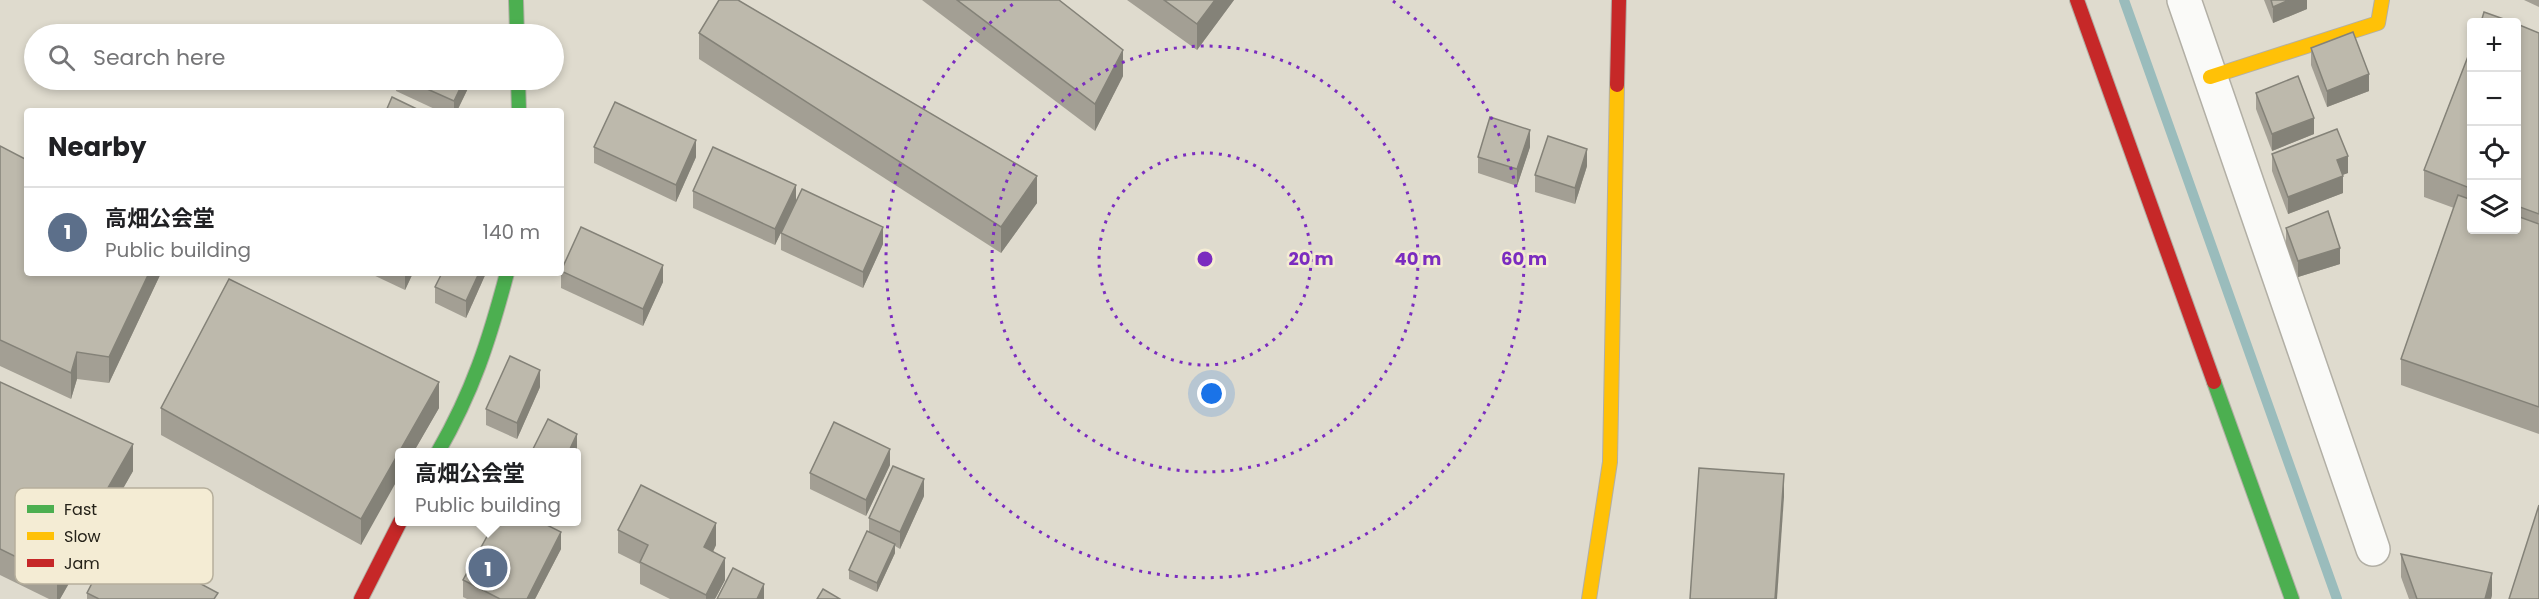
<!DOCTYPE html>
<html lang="en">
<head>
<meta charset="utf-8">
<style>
  body { margin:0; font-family:Poppins,"Noto Sans JP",sans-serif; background:#f6f6f6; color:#202124 }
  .controls { position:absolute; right:18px; top:18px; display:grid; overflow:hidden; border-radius:6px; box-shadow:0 3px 9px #0003 }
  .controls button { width:54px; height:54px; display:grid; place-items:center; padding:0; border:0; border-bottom:2px solid #e0e0e0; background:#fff; color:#202124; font:30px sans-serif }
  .you { position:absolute; left:1212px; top:394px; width:21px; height:21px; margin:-15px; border:4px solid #fff; border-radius:50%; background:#1a73e8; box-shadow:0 0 0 9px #1a73e833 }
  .badge { display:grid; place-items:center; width:39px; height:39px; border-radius:50%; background:#1a73e8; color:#fff; font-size:20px; font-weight:700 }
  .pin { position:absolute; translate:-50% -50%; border:3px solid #fff; box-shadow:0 2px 6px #0006 }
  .popup { position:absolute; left:395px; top:448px; width:186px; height:78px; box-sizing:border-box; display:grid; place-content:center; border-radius:6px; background:#fff; filter:drop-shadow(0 2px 4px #0005); font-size:20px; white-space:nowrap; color:#757577 }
  .popup b { font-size:22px; color:#202124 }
  .popup::after { content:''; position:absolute; left:50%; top:100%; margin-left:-12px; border:12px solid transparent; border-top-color:#fff }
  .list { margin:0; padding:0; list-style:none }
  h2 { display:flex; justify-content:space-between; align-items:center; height:78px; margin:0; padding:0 24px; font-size:26px }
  h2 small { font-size:20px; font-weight:400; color:#757577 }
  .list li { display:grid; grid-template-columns:39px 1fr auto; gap:18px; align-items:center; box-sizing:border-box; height:90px; padding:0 24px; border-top:2px solid #e0e0e0 }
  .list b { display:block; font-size:22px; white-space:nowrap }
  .list p { margin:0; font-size:20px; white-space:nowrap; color:#757577 }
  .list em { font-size:20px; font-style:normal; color:#757577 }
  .icon { flex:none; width:33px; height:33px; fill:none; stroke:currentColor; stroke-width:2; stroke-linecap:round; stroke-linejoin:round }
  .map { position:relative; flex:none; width:2539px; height:599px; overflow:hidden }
  .search { position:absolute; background:#fff; box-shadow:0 3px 9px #0003; left:24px; top:24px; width:540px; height:66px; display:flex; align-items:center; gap:15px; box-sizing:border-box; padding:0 21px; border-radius:33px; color:#757577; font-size:22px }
  .panel { position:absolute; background:#fff; box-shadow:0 3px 9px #0003; left:24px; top:108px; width:540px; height:168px; border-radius:6px }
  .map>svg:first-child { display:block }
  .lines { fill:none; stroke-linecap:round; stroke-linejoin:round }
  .stream { stroke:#9abcbc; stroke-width:10 }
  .street-casing { stroke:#b2afa5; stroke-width:36 }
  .fast-casing { stroke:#b2afa5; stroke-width:16 }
  .slow-casing { stroke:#b2afa5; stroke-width:16 }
  .jam-casing { stroke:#b2afa5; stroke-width:16 }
  .street { stroke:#fafaf8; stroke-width:33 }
  .fast { stroke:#4caf50; stroke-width:14 }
  .slow { stroke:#ffc107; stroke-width:14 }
  .jam { stroke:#c62828; stroke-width:14 }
  .wall { fill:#a39f94 }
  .shaded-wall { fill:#848278 }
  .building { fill:#bdb9ac; stroke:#848278; stroke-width:1.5 }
  .ring { fill:none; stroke:#7b2cbf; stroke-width:3; stroke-dasharray:3 6 }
  .key { fill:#f4ecd4; stroke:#b6af9c; stroke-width:1.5 }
  .key-label { font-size:16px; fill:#242118 }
  .centre { fill:#7b2cbf; stroke:#f4ecd4; stroke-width:3 }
  .ring-label { font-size:18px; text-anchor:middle; font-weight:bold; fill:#7b2cbf; stroke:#f4ecd4; stroke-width:5; stroke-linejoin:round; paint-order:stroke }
</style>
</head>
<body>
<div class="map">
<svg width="2539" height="599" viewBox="0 0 2539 599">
  <rect width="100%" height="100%" fill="#dfdbce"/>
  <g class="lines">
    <path class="stream" d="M2124 0 2337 599"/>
    <defs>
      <path id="street" d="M2184 0 2373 549"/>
      <g id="fast">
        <path d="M516 0 517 34"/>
        <path d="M518 80 519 111"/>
        <path d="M2214 382 2292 599"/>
        <path d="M438 452C473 391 489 341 507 273"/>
      </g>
      <g id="slow">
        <path d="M2210 77 2378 23 2382 0"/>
        <path d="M1589 599 1610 462 1617 85"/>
      </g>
      <g id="jam">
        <path d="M2077 0 2214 382"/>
        <path d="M1617 85 1619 0"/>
        <path d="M361 599 400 522"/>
      </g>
    </defs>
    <use href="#street" class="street-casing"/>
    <use href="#fast" class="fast-casing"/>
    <use href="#slow" class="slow-casing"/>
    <use href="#jam" class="jam-casing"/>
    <use href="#street" class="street"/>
    <use href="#fast" class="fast"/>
    <use href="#slow" class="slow"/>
    <use href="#jam" class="jam"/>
  </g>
  <g class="wall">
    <path d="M922 0H1059L1123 76 1095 131Z"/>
    <path d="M1127 0H1234L1197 50Z"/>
    <path d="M2264 0H2307V9L2273 23Z"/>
    <path d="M2524 0H2539V7Z"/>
    <path d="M2517 24 2539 33V434L2401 385V359L2454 208 2424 197V170L2472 46V230H2517Z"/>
    <path d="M699 33 1037 203 1001 253 699 59Z"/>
    <path d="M2311 48 2369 91 2327 107 2311 65Z"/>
    <path d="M396 80H472L457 111H439L396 91Z"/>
    <path d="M2256 93 2314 134 2272 151 2256 109Z"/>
    <path d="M0 146 161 273 109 383 77 379 71 399 0 366Z"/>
    <path d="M594 147 696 157 676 202 594 163Z"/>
    <path d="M1530 147 1517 186 1478 173V157Z"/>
    <path d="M2272 154 2348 173 2342 175 2343 193 2288 214 2272 171Z"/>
    <path d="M1587 166 1575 204 1535 192V175Z"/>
    <path d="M693 191 796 201 775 245 693 208Z"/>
    <path d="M2286 228 2340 264 2298 277 2286 244Z"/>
    <path d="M781 233 883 244 863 288 781 250Z"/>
    <path d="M561 271 663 282 643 326 561 288Z"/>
    <path d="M369 273H413L405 290Z"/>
    <path d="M442 273H486L466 318 435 303V287Z"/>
    <path d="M0 382 133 471 60 599H49L0 575Z"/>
    <path d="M540 387 517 439 486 425V409Z"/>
    <path d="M161 408H439L413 453H399L361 545 161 435Z"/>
    <path d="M890 465 866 516 810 489V473Z"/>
    <path d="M924 496 900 549 895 546V553L877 592 849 579V570L869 532V518Z"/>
    <path d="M618 530 716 545 713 552 725 580 715 599H670L640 584V564L618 553Z"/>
    <path d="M561 549 535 599H467L463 597V580Z"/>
    <path d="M2401 554 2492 595 2491 599H2409L2401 577Z"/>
    <path d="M87 593 218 599H87Z"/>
  </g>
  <g class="shaded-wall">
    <path d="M1215 0H1234L1197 50V24Z"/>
    <path d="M2289 0H2307V9L2273 23V7Z"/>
    <path d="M1123 50V76L1095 131V104Z"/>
    <path d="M2369 74V91L2327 107V91Z"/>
    <path d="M464 80H472L457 111H454V101Z"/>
    <path d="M2314 118V134L2272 151V134Z"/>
    <path d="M1530 130V147L1517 186V169Z"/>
    <path d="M696 140V157L676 202V185Z"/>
    <path d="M1587 149V166L1575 204V188Z"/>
    <path d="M2348 156V173L2337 177V160Z"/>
    <path d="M1037 176V203L1001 253V227Z"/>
    <path d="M2343 176V193L2288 214V197Z"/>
    <path d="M796 185V201L775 245V229Z"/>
    <path d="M883 227V244L863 288V272Z"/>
    <path d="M2340 248V264L2298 277V261Z"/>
    <path d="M663 265V282L643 326V309Z"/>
    <path d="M149 273H161L109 383V357Z"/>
    <path d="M405 273H413L405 290Z"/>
    <path d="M479 273H486L466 318V301Z"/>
    <path d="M77 352V379L71 399V373Z"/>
    <path d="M540 370V387L517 439V423Z"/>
    <path d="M439 382V408L413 453H399V477L361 545V519Z"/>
    <path d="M577 434V450L576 453H568Z"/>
    <path d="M133 444V471L60 599H57V577Z"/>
    <path d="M890 449V465L866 516V500Z"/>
    <path d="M1784 474V497L1777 599H1775Z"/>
    <path d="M924 479V496L900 549V532Z"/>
    <path d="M716 523V545L704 570V547Z"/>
    <path d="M561 532V549L535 599H527Z"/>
    <path d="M895 544V553L877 592V583Z"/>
    <path d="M725 558V580L715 599H706V595Z"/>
    <path d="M2492 573V595L2491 599H2485Z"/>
    <path d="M764 584V599H757Z"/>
  </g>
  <g class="building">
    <path d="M719 0H738L1037 176 1001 227 699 33Z"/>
    <path d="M957 0H1059L1123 50 1095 104Z"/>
    <path d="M1164 0H1215L1197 24Z"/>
    <path d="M2271 0H2289L2273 7Z"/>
    <path d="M2484 12 2512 22H2481Z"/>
    <path d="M2517 24 2539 33V214L2517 206Z"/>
    <path d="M417 29 428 34H414Z"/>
    <path d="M2353 32 2369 74 2327 91 2311 48Z"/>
    <path d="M2472 46V189L2424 170Z"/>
    <path d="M2298 76 2314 118 2272 134 2256 93Z"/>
    <path d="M407 80H464L454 101Z"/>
    <path d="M392 97 421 111H386Z"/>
    <path d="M615 102 696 140 676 185 594 147Z"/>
    <path d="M1490 117 1530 130 1517 169 1478 157Z"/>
    <path d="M2337 129 2348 156 2337 160 2343 176 2288 197 2272 154Z"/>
    <path d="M1548 136 1587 149 1575 188 1535 175Z"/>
    <path d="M0 146 27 160V273H149L109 357 77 352 71 373 0 340Z"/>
    <path d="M713 147 796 185 775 229 693 191Z"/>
    <path d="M802 189 883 227 863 272 781 233Z"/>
    <path d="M2458 195 2472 200V230H2517V216L2539 224V407L2401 359Z"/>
    <path d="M2328 211 2340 248 2298 261 2286 228Z"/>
    <path d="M581 227 663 265 643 309 561 271Z"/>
    <path d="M442 273H479L466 301 435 287Z"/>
    <path d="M229 279 439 382 361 519 161 408Z"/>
    <path d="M510 356 540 370 517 423 486 409Z"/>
    <path d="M0 382 133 444 57 577 0 549Z"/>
    <path d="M548 419 577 434 568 453H531Z"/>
    <path d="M834 422 890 449 866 500 810 473Z"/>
    <path d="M893 466 924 479 900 532 869 518Z"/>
    <path d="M1699 468 1784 474 1775 599H1690Z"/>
    <path d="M641 485 716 523 704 547 725 558 706 595 640 562 648 545 618 530Z"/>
    <path d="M2539 505V599H2509Z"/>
    <path d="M495 522H541L561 532 527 599H500L463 580Z"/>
    <path d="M867 531 895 544 877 583 849 570Z"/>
    <path d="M115 538 218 593 214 599H99L87 593Z"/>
    <path d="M2401 554 2492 573 2485 599H2417Z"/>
    <path d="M733 568 764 584 757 599H717Z"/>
    <path d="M823 589 840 599H817Z"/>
  </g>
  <g class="ring">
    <circle cx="1205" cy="259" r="106"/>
    <circle cx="1205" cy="259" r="213"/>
    <path d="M1393 1A319 319 0 1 1 1017 1"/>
  </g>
  <rect x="15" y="488" width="198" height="96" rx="9" class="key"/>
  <rect x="27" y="505" width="27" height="8" fill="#4caf50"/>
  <rect x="27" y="532" width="27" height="8" fill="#ffc107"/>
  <rect x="27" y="559" width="27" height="8" fill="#c62828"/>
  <g class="key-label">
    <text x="64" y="515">Fast</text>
    <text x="64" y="542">Slow</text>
    <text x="64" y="569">Jam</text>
  </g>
  <circle cx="1205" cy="259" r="9" class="centre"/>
  <g class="ring-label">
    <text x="1311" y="265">20 m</text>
    <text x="1418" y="265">40 m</text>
    <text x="1524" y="265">60 m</text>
  </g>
</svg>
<div class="controls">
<button>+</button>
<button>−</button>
<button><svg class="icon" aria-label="locate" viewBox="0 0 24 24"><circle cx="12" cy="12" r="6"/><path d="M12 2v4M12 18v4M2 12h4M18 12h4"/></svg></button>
<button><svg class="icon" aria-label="layers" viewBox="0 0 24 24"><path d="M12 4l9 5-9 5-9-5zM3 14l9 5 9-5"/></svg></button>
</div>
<div class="you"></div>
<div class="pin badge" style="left:488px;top:568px;background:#5c6f8a">1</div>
<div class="popup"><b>高畑公会堂</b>Public building</div>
<div class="search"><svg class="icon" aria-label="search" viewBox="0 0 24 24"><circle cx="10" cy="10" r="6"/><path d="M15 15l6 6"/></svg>Search here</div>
<section class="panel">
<h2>Nearby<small></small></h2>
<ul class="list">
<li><span class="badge" style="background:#5c6f8a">1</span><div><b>高畑公会堂</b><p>Public building</p></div><em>140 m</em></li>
</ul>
</section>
</div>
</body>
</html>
